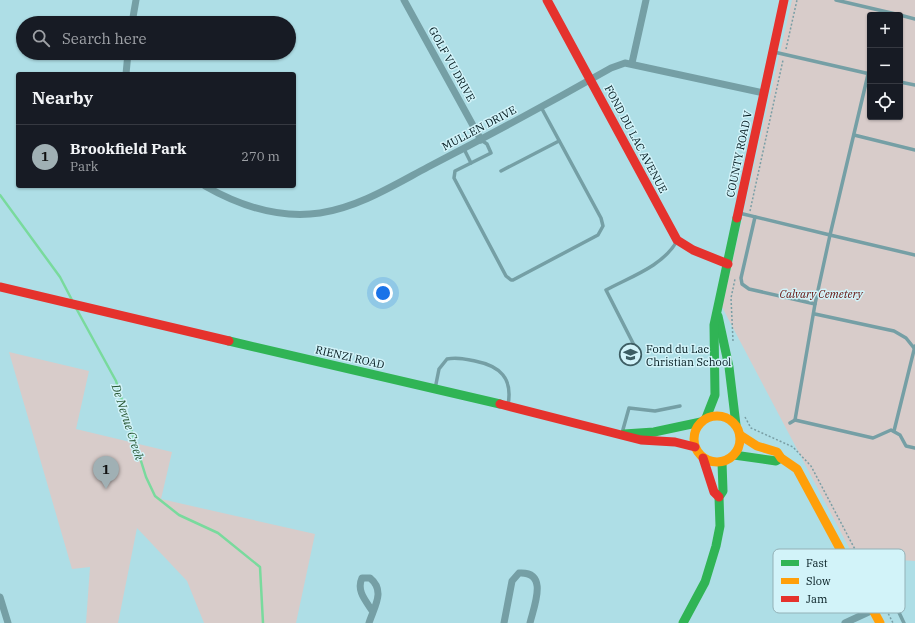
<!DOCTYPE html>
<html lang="en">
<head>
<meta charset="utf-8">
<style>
  body { margin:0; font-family:"IBM Plex Serif",serif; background:#242831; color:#f1f3f6 }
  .controls { position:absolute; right:12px; top:12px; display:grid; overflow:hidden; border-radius:4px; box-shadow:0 1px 3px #0004 }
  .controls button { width:36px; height:36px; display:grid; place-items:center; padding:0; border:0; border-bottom:1px solid #363941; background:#171b24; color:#f1f3f6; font:20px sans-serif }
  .you { position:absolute; left:383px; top:293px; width:14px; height:14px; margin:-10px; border:3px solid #fff; border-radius:50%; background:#1a73e8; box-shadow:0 0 0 6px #1a73e833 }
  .badge { display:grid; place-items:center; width:26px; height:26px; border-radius:50%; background:#a0b0b4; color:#111; font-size:13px; font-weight:700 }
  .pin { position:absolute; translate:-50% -33px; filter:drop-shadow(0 1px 2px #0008) }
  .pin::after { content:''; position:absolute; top:21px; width:14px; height:12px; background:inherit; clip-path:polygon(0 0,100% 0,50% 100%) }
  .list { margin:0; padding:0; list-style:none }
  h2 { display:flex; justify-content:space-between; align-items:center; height:52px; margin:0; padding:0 16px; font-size:17px }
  h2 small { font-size:13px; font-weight:400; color:#9ea1a6 }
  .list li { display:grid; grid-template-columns:26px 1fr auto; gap:12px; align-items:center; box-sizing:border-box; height:64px; padding:0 16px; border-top:1px solid #363941 }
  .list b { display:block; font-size:15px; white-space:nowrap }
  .list p { margin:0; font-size:13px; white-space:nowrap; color:#9ea1a6 }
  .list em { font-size:13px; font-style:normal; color:#9ea1a6 }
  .icon { flex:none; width:22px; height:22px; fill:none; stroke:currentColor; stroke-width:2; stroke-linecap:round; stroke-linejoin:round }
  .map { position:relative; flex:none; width:915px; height:623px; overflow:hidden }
  .search { position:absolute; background:#171b24; box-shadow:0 1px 3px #0004; left:16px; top:16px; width:280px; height:44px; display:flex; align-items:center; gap:10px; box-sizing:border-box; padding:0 14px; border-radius:22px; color:#9ea1a6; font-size:15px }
  .panel { position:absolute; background:#171b24; box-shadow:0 1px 3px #0004; left:16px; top:72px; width:280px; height:116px; border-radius:4px }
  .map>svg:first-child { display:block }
  .green { fill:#d8ccca; fill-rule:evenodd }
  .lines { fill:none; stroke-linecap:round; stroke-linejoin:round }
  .stream { stroke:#79da9d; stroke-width:2.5 }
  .path { stroke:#799ea5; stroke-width:1.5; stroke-dasharray:2 2; stroke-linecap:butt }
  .lane { stroke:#759fa5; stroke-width:3.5 }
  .street { stroke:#759fa5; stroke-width:7 }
  .fast { stroke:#30b455; stroke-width:9 }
  .slow { stroke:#ff9f0a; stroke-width:9 }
  .jam { stroke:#e5322d; stroke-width:9 }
  .labels { text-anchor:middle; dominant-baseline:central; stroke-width:3; stroke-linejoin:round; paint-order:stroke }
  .street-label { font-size:11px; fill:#00181d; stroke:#d2f3f9 }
  .park-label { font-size:11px; font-style:italic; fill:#640f0a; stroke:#d2f3f9 }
  .poi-label { font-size:11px; fill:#00181d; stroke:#d2f3f9; text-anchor:start }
  .water-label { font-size:12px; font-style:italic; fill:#24532f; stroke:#d2f3f9 }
  .key { fill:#d2f3f9; stroke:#93b1b7; stroke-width:1 }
  .key-label { font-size:11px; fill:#00181d }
</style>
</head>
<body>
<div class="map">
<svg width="915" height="623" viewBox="0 0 915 623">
  <rect width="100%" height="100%" fill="#aedee6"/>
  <g class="green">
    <path d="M792 0H915V561L854 557 722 307ZM870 15H900V117H870Z"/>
    <path d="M9 352 89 371 76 429 172 452 161 499 315 534 296 623H204L187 581 137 528 118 623H86L90 567 72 569Z"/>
  </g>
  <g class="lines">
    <g class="stream">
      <path d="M0 195 60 277 73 302"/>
      <path d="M76 308 116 381 146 477 155 496 179 515 218 533 260 567 263 623"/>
    </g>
    <g class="path">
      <path d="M786 49 797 0"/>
      <path d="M750 211 783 60"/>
      <path d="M733 341 731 298 735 279"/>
      <path d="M745 417 751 428 793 447 811 466 877 591"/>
      <path d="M883 603 893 623"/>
    </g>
    <g class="lane">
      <path d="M836 0 900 15"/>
      <path d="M900 15 915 19"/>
      <path d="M774 52 870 74"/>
      <path d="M900 82 915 85"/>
      <path d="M854 135 915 150"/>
      <path d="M481 140 487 144 491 153 455 171 454 178 506 276 511 280H513L598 235 603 226 601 218 541 107"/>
      <path d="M464 149 471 163"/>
      <path d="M501 171 559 141"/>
      <path d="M739 213 830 235 870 66"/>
      <path d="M755 217 741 278 742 284 749 289 815 304 795 420 790 423"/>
      <path d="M815 304 830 235 915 255"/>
      <path d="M815 314 894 331 906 338 914 348"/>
      <path d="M635 347 606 290C630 277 663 266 677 241"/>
      <path d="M435 389 439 369 447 359C457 357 465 359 475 361 500 366 513 378 508 405"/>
      <path d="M795 420 873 438 891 430 900 435 906 446 915 448"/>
      <path d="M894 431 915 346"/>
      <path d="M622 433 629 408 655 411 680 406"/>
      <path d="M869 600C893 590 895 605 904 623"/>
    </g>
    <g class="street">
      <path d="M404 0 481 140"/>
      <path d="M132 23 136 0"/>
      <path d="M632 63 646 0"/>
      <path d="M126 74 128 53"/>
      <path d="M205 186C240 206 279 219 320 213 359 207 394 185 428 167 490 135 551 102 611 68L625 63 764 93"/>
      <path d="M0 597 8 623"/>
      <path d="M369 623C374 607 386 591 370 578H362C356 591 366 601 373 612"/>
      <path d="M504 623 512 581 519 573C549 571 534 606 530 623"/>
      <path d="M845 623 873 610"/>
    </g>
    <g class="fast">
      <path d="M718 316 729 367 736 425"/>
      <path d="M229 341 500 404"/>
      <path d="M706 418 715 395 714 325 737 218"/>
      <path d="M624 434 654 432 701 422"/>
      <path d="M734 455 776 461 781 458"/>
      <path d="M683 623 705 582 716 546 720 526 719 497 723 491 722 462"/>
    </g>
    <g class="slow">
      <circle cx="717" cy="439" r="23"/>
      <path d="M740 435 757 446 777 452 781 458 797 469 880 623"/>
    </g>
    <g class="jam">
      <path d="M547 0 677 240 693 250 728 264"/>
      <path d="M737 218 784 0"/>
      <path d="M0 287 229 341"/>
      <path d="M500 404 641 440 675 442 695 447"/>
      <path d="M703 458 714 492 719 497"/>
    </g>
  </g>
  <defs>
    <symbol id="school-ring" viewBox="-11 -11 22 22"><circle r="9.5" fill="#d2f3f9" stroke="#3d5d63" stroke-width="1.5"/><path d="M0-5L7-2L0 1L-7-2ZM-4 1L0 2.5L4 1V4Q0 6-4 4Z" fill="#3d5d63"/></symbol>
  </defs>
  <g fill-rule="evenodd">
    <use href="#school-ring" x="618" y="342" width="25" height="25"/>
  </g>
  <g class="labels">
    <g class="street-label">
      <text transform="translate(452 64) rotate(61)">GOLF VU DRIVE</text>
      <text transform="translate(479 128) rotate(-28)">MULLEN DRIVE</text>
      <text transform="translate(636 139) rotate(62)">FOND DU LAC AVENUE</text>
      <text transform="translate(739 154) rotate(-78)">COUNTY ROAD V</text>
      <text transform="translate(350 357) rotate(13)">RIENZI ROAD</text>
    </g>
    <g class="park-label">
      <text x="821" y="294">Calvary Cemetery</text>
    </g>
    <g class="poi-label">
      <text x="646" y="349">Fond du Lac<tspan x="646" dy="13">Christian School</tspan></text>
    </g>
    <g class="water-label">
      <text transform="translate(128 422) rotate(72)">De Nevue Creek</text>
    </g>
  </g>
  <rect x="773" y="549" width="132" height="64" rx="6" class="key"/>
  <rect x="781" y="560" width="18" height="6" fill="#30b455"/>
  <rect x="781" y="578" width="18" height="6" fill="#ff9f0a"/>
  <rect x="781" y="596" width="18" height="6" fill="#e5322d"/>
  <g class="key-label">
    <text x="806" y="567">Fast</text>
    <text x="806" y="585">Slow</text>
    <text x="806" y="603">Jam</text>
  </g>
</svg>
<div class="controls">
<button>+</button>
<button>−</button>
<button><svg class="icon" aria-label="locate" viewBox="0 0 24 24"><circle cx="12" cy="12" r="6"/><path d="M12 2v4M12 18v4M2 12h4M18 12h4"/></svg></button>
</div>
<div class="you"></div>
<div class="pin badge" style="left:106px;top:489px">1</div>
<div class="search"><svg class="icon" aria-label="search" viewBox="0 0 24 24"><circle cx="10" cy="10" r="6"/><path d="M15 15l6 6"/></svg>Search here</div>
<section class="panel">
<h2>Nearby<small></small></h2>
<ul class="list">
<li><span class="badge">1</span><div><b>Brookfield Park</b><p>Park</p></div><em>270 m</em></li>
</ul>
</section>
</div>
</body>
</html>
